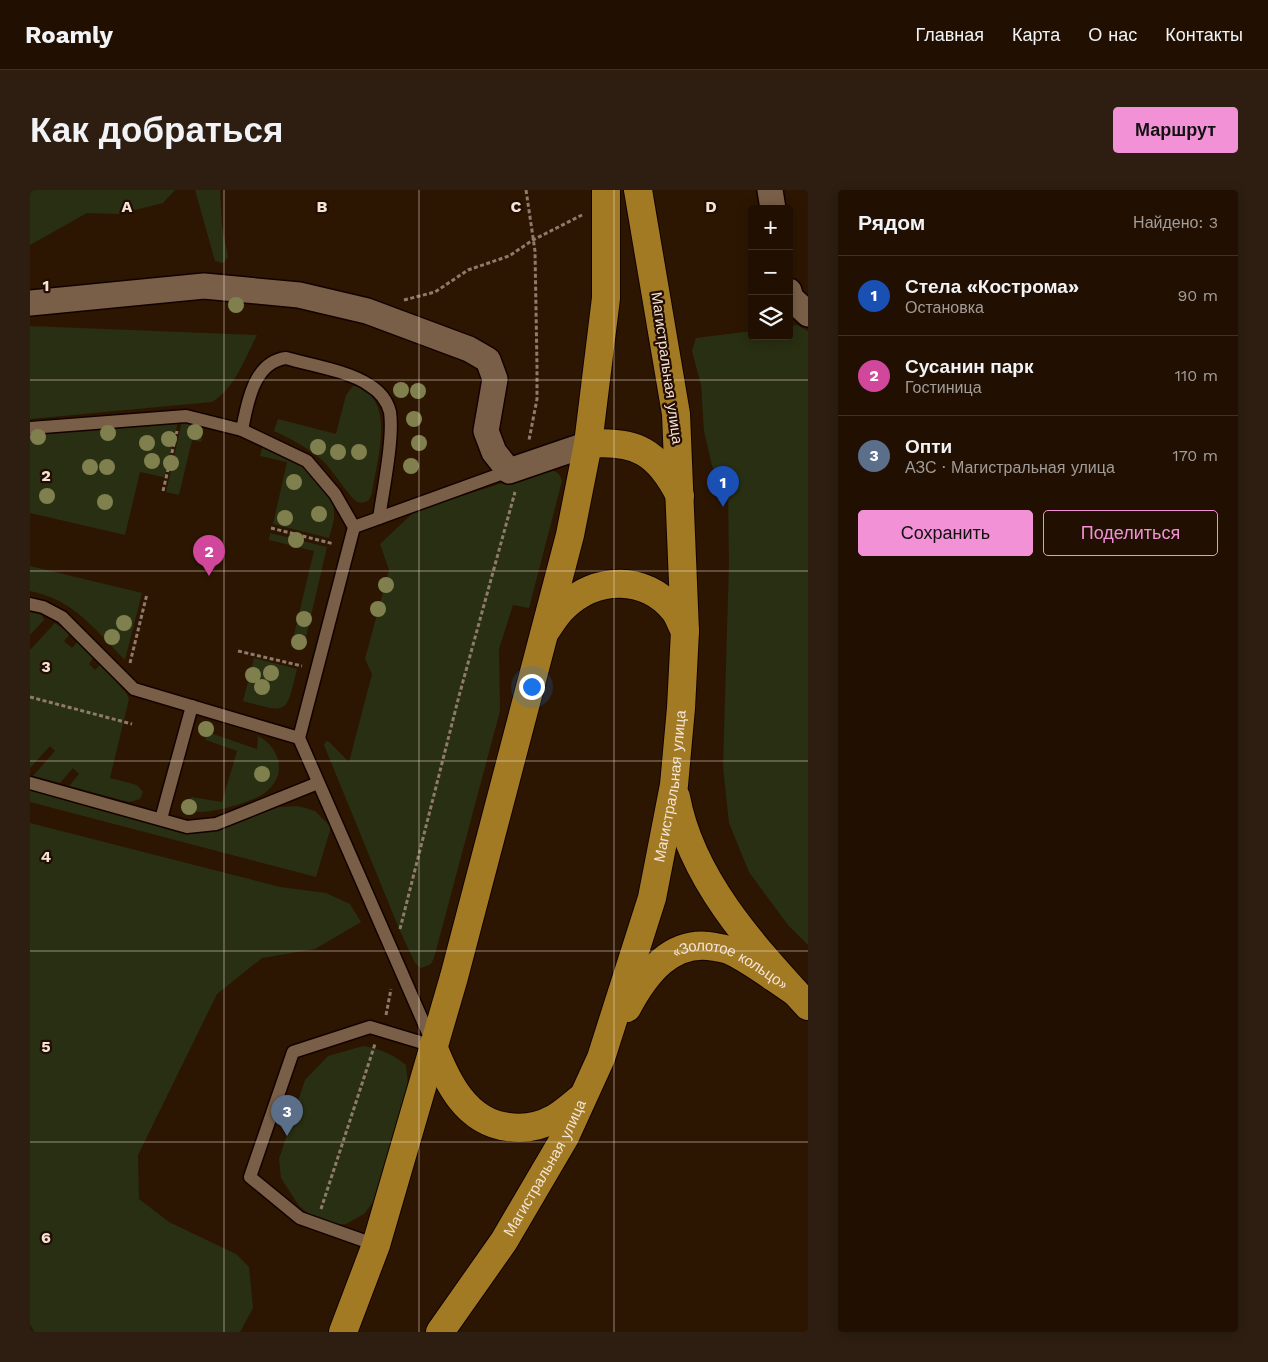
<!DOCTYPE html>
<html lang="ru">
<head>
<meta charset="utf-8">
<style>
  body { margin:0; font-family:"Work Sans",sans-serif; background:#2d1e11; color:#f1f3f6 }
  .controls { position:absolute; right:15px; top:15px; display:grid; overflow:hidden; border-radius:5px; box-shadow:0 2px 12px #0003 }
  .controls button { width:45px; height:45px; display:grid; place-items:center; padding:0; border:0; border-bottom:1px solid #3e3024; background:#211002; color:#f1f3f6; font:25px sans-serif }
  .you { position:absolute; left:501px; top:496px; width:18px; height:18px; margin:-12px; border:4px solid #fff; border-radius:50%; background:#1a73e8; box-shadow:0 0 0 8px #1a73e833 }
  .badge { display:grid; place-items:center; width:32px; height:32px; border-radius:50%; background:#f291d6; color:#fff; font-size:16px; font-weight:700 }
  .pin { position:absolute; translate:-50% -41px; filter:drop-shadow(0 1px 2px #0008) }
  .pin::after { content:''; position:absolute; top:26px; width:18px; height:15px; background:inherit; clip-path:polygon(0 0,100% 0,50% 100%) }
  .list { margin:0; padding:0; list-style:none }
  h2 { display:flex; justify-content:space-between; align-items:center; height:65px; margin:0; padding:0 20px; font-size:21px }
  h2 small { font-size:16px; font-weight:400; color:#a29d99 }
  .list li { display:grid; grid-template-columns:32px 1fr auto; gap:15px; align-items:center; box-sizing:border-box; height:80px; padding:0 20px; border-top:1px solid #3e3024 }
  .list b { display:block; font-size:19px; white-space:nowrap }
  .list p { margin:0; font-size:16px; white-space:nowrap; color:#a29d99 }
  .list em { font-size:16px; font-style:normal; color:#a29d99 }
  .actions { display:flex; gap:10px; padding:15px 20px }
  .actions a { flex:1; padding:11px 0; border:1px solid #f291d6; border-radius:5px; text-align:center; font-size:18px; color:#f291d6 }
  .actions .main { background:#f291d6; color:#111 }
  .icon { flex:none; width:28px; height:28px; fill:none; stroke:currentColor; stroke-width:2; stroke-linecap:round; stroke-linejoin:round }
  .map { position:relative; flex:none; width:778px; height:1142px; overflow:hidden; border-radius:5px }
  header { display:flex; align-items:center; gap:30px; box-sizing:border-box; height:70px; padding:0 25px; background:#211002; border-bottom:1px solid #3e3024 }
  header strong { font-size:24px }
  nav { display:flex; gap:28px; margin-inline-start:auto; font-size:18px }
  .intro { display:flex; align-items:center; justify-content:space-between; box-sizing:border-box; height:120px; padding:0 30px }
  h1 { margin:0; font-size:35px }
  .button { padding:12px 22px; border-radius:5px; background:#f291d6; color:#111; font-size:18px; font-weight:700 }
  main { display:flex; gap:30px; padding:0 30px }
  aside { flex:1; background:#211002; border-radius:5px; box-shadow:0 2px 12px #0003 }
  .map>svg:first-child { display:block }
  .green { fill:#292f12 }
  .lines { fill:none; stroke-linecap:round; stroke-linejoin:round }
  .lane-casing { stroke:#130200; stroke-width:15 }
  .street-casing { stroke:#130200; stroke-width:28 }
  .highway-casing { stroke:#130200; stroke-width:30 }
  .path { stroke:#8e7b6b; stroke-width:3; stroke-dasharray:4 2.5; stroke-linecap:butt }
  .lane { stroke:#7a5f48; stroke-width:12 }
  .street { stroke:#7a5f48; stroke-width:25 }
  .highway { stroke:#a27a23; stroke-width:28 }
  .tree { fill:#80804f }
  .grid { fill:none; stroke:#f4e4d8; stroke-width:1; stroke-opacity:0.55 }
  .labels { text-anchor:middle; dominant-baseline:central; stroke-width:4.5; stroke-linejoin:round; paint-order:stroke }
  .street-label { font-size:15px; fill:#f4e4d8; stroke:#220d00 }
  .grid-label { font-size:16px; text-anchor:middle; font-weight:bold; fill:#f4e4d8; stroke:#220d00; stroke-width:4.5; stroke-linejoin:round; paint-order:stroke }
</style>
</head>
<body>
<header>
<strong>Roamly</strong>
<nav><a>Главная</a><a>Карта</a><a>О нас</a><a>Контакты</a></nav>
</header>
<div class="intro"><h1>Как добраться</h1><a class="button">Маршрут</a></div>
<main>
<div class="map">
<svg width="778" height="1142" viewBox="0 0 778 1142">
  <rect width="100%" height="100%" fill="#2c1602"/>
  <g class="green">
    <path d="M0 0H145L133 13 89 24 57 23 0 55Z"/>
    <path d="M165 0H190L192 36 198 67 193 73 185 71Z"/>
    <path d="M767 135 778 141V755L758 735 719 682 699 633 693 577 699 373 698 302 682 276 674 241 671 195 662 161 666 148 722 141V146H759V136Z"/>
    <path d="M0 136 227 145C215 168 205 198 182 212L0 229Z"/>
    <path d="M323 196C329 196 332 199 337 202 363 222 346 275 342 303L339 310C336 312 331 314 328 312 322 311 301 278 293 271 279 258 261 249 244 241L248 229 306 244 316 205Z"/>
    <path d="M148 231 135 286 133 287 110 282 95 345 0 323V241Z"/>
    <path d="M152 231 174 236 171 252 162 250 149 305 136 302Z"/>
    <path d="M233 254C260 267 301 287 304 321 305 330 301 340 299 348L243 334 257 272 230 266Z"/>
    <path d="M513 280C523 280 529 280 532 291L499 418 483 415 469 459 470 521 404 768 401 774 391 778 385 773 370 741 294 555 296 551 299 552 319 572 342 484 335 469 359 380 350 354 385 321Z"/>
    <path d="M240 343 297 357 273 460 261 457 284 361 239 350Z"/>
    <path d="M0 376 112 403 95 470C63 438 46 411 0 401Z"/>
    <path d="M0 422 12 425 14 430 0 445Z"/>
    <path d="M25 433 40 444 34 451 42 458 48 451 64 467 59 474 65 480 71 474 97 504 99 509 80 588 107 595 113 602 110 609 99 612 39 596 49 584 43 578 30 593 3 586 25 561 20 556 0 578V460Z"/>
    <path d="M224 468 267 479C256 524 259 524 213 511Z"/>
    <path d="M173 531 181 533 183 544 227 559 228 546C250 557 258 585 236 602 224 612 168 629 156 619V611L162 607 192 612 207 561 176 550Z"/>
    <path d="M0 599 188 640 249 617 268 616 285 621 301 637 286 687 0 612Z"/>
    <path d="M0 633 250 697 296 703 320 714 331 732 285 759 232 768 187 804 108 965 109 1009 139 1032 206 1064 219 1077 223 1118 210 1142H4L0 1134Z"/>
    <path d="M333 856C351 859 362 864 376 875L378 896 349 1004 334 1024 316 1034 302 1035 282 1026 269 1016 251 988 249 969 275 890 298 866Z"/>
  </g>
  <g class="lines">
    <defs>
      <g id="lane">
        <path d="M0 238 156 226 212 240 277 271 305 304 324 337 269 548 402 852"/>
        <path d="M212 240C217 215 223 172 256 168 280 175 319 181 339 195 349 201 357 210 360 222 364 247 353 301 349 328"/>
        <path d="M324 337 479 281"/>
        <path d="M0 414 13 417 32 427 104 499 269 548"/>
        <path d="M0 593 157 637 186 634 288 593"/>
        <path d="M131 629 162 516"/>
        <path d="M346 1055 270 1028 220 987 263 862 340 837 403 856"/>
      </g>
      <g id="street">
        <path d="M740 0 743 19"/>
        <path d="M759 101 761 108 778 124"/>
        <path d="M0 113 174 96 269 105 337 121 439 159 458 170 465 189 456 241 464 262 479 281 558 254"/>
      </g>
      <g id="highway">
        <path d="M558 254C606 250 628 262 650 306"/>
        <path d="M517 439C522 432 527 423 534 417 566 386 615 385 644 420 649 426 651 435 655 441"/>
        <path d="M646 607C661 689 723 756 778 816"/>
        <path id="s1" d="M597 818C615 784 642 748 685 757 691 758 698 759 703 762 725 773 745 789 765 802"/>
        <path d="M403 856C417 892 436 932 478 937 494 939 509 937 523 929 533 924 542 915 551 908"/>
        <path d="M313 1142 346 1055 424 787 540 345 558 254 576 108V0"/>
        <path id="s2" d="M410 1142 474 1051 535 947 571 868 622 708 644 595 651 518 655 441 646 224 608 0"/>
      </g>
    </defs>
    <use href="#lane" class="lane-casing"/>
    <use href="#street" class="street-casing"/>
    <use href="#highway" class="highway-casing"/>
    <g class="path">
      <path d="M496 0 505 61 507 177V209L499 250"/>
      <path d="M374 110 405 102 438 80 479 66 503 50 552 25"/>
      <path d="M133 301 147 241"/>
      <path d="M241 338 304 354"/>
      <path d="M208 461 272 476"/>
      <path d="M100 473 117 404"/>
      <path d="M0 507 102 534"/>
      <path d="M370 739 429 506 485 302"/>
      <path d="M356 825 361 799"/>
      <path d="M291 1019 345 854"/>
    </g>
    <use href="#lane" class="lane"/>
    <use href="#street" class="street"/>
    <use href="#highway" class="highway"/>
  </g>
  <g class="tree">
    <circle cx="206" cy="115" r="8"/>
    <circle cx="371" cy="200" r="8"/>
    <circle cx="388" cy="201" r="8"/>
    <circle cx="384" cy="229" r="8"/>
    <circle cx="165" cy="242" r="8"/>
    <circle cx="78" cy="243" r="8"/>
    <circle cx="8" cy="247" r="8"/>
    <circle cx="139" cy="249" r="8"/>
    <circle cx="117" cy="253" r="8"/>
    <circle cx="389" cy="253" r="8"/>
    <circle cx="288" cy="257" r="8"/>
    <circle cx="308" cy="262" r="8"/>
    <circle cx="329" cy="262" r="8"/>
    <circle cx="122" cy="271" r="8"/>
    <circle cx="141" cy="273" r="8"/>
    <circle cx="381" cy="276" r="8"/>
    <circle cx="60" cy="277" r="8"/>
    <circle cx="77" cy="277" r="8"/>
    <circle cx="264" cy="292" r="8"/>
    <circle cx="17" cy="306" r="8"/>
    <circle cx="75" cy="312" r="8"/>
    <circle cx="289" cy="324" r="8"/>
    <circle cx="255" cy="328" r="8"/>
    <circle cx="266" cy="350" r="8"/>
    <circle cx="356" cy="395" r="8"/>
    <circle cx="348" cy="419" r="8"/>
    <circle cx="274" cy="429" r="8"/>
    <circle cx="94" cy="433" r="8"/>
    <circle cx="82" cy="447" r="8"/>
    <circle cx="269" cy="452" r="8"/>
    <circle cx="241" cy="483" r="8"/>
    <circle cx="223" cy="485" r="8"/>
    <circle cx="232" cy="497" r="8"/>
    <circle cx="176" cy="539" r="8"/>
    <circle cx="232" cy="584" r="8"/>
    <circle cx="159" cy="617" r="8"/>
  </g>
  <path class="grid" d="M194 0V1142M389 0V1142M584 0V1142M0 190H778M0 381H778M0 571H778M0 761H778M0 952H778"/>
  <g class="labels">
    <g class="street-label">
      <text transform="translate(637 178) rotate(82)">Магистральная улица</text>
      <text stroke="none"><textPath href="#s2" startOffset="600">Магистральная улица</textPath></text>
      <text stroke="none"><textPath href="#s1" startOffset="135">«Золотое кольцо»</textPath></text>
      <text stroke="none"><textPath href="#s2" startOffset="195">Магистральная улица</textPath></text>
    </g>
  </g>
  <g class="grid-label">
    <text x="97" y="22">A</text>
    <text x="292" y="22">B</text>
    <text x="486" y="22">C</text>
    <text x="681" y="22">D</text>
    <text x="16" y="101">1</text>
    <text x="16" y="291">2</text>
    <text x="16" y="482">3</text>
    <text x="16" y="672">4</text>
    <text x="16" y="862">5</text>
    <text x="16" y="1053">6</text>
  </g>
</svg>
<div class="controls">
<button>+</button>
<button>−</button>
<button><svg class="icon" aria-label="layers" viewBox="0 0 24 24"><path d="M12 4l9 5-9 5-9-5zM3 14l9 5 9-5"/></svg></button>
</div>
<div class="you"></div>
<div class="pin badge" style="left:693px;top:317px;background:#1a4fb4">1</div>
<div class="pin badge" style="left:179px;top:386px;background:#d1479c">2</div>
<div class="pin badge" style="left:257px;top:946px;background:#5c6f8a">3</div>
</div>
<aside>
<h2>Рядом<small>Найдено: 3</small></h2>
<ul class="list">
<li><span class="badge" style="background:#1a4fb4">1</span><div><b>Стела «Кострома»</b><p>Остановка</p></div><em>90 m</em></li>
<li><span class="badge" style="background:#d1479c">2</span><div><b>Сусанин парк</b><p>Гостиница</p></div><em>110 m</em></li>
<li><span class="badge" style="background:#5c6f8a">3</span><div><b>Опти</b><p>АЗС · Магистральная улица</p></div><em>170 m</em></li>
</ul>
<div class="actions"><a class="main">Сохранить</a><a>Поделиться</a></div>
</aside>
</main>
</body>
</html>
